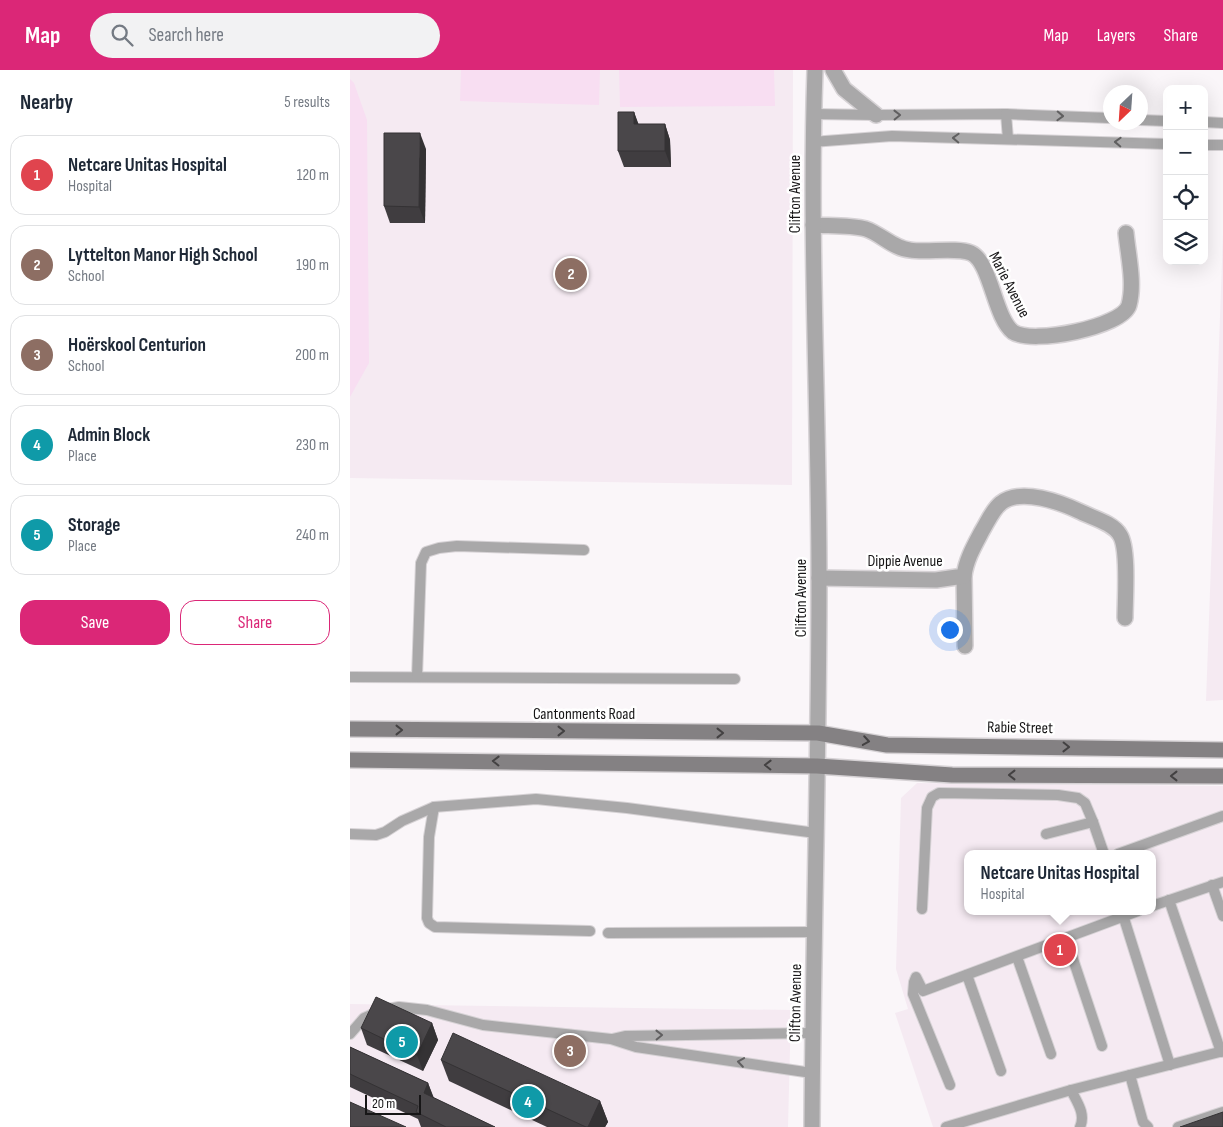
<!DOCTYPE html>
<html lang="en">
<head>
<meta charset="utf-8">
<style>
  body { margin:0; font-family:"Sofia Sans Condensed",sans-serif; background:#f2f2f3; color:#1f2937 }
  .controls { position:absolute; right:15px; top:15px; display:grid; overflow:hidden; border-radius:10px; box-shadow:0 5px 20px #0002 }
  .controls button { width:45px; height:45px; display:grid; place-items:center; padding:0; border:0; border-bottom:1px solid #e0e1e3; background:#fff; color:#1f2937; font:25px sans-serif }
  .compass { position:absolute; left:753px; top:15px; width:45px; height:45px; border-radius:50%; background:#fff; box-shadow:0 5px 20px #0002; rotate:205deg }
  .scale { position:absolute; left:15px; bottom:12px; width:56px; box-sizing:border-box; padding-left:5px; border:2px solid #171617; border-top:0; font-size:14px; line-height:18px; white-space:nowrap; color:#171617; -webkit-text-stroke:4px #fff; paint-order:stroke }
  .you { position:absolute; left:599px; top:559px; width:18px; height:18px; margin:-12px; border:4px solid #fff; border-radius:50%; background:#1a73e8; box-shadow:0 0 0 8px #1a73e833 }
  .badge { display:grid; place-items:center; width:32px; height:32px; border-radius:50%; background:#db2777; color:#fff; font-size:16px; font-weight:700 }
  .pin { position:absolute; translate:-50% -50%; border:2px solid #fff; box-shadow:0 1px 5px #0006 }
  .popup { position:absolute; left:614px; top:780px; width:192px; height:65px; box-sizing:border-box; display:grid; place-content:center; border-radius:10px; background:#fff; filter:drop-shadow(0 1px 4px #0005); font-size:16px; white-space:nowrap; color:#747a83 }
  .popup b { font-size:19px; color:#1f2937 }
  .popup::after { content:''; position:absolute; left:50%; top:100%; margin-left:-10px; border:10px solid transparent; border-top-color:#fff }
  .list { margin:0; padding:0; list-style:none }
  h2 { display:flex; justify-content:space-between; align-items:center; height:65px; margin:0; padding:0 20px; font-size:21px }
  h2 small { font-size:16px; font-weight:400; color:#747a83 }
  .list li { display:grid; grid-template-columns:32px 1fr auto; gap:15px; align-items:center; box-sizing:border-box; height:80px; margin:0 10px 10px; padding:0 10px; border:1px solid #e0e1e3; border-radius:15px }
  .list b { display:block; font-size:19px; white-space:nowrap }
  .list p { margin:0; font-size:16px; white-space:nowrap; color:#747a83 }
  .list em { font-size:16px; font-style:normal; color:#747a83 }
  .actions { display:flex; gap:10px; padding:15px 20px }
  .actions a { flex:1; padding:11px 0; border:1px solid #db2777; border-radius:15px; text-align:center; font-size:18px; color:#db2777 }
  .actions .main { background:#db2777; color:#fff }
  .icon { flex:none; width:28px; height:28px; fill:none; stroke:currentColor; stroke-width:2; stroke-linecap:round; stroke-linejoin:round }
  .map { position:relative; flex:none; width:873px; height:1057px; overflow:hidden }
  header { display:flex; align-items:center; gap:30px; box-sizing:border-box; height:70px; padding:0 25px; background:#db2777; color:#fff }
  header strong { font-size:24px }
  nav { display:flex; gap:28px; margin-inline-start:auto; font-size:18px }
  .search { width:350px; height:45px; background:#f2f2f3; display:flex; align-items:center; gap:12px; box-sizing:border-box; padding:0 18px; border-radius:28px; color:#747a83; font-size:19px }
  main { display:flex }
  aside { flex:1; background:#fff }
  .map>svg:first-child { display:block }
  .built { fill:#f5eaf2; fill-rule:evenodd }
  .green { fill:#f8def2 }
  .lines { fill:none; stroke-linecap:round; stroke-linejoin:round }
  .service-casing { stroke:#d6d2d5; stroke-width:12 }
  .minor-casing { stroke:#d6d2d5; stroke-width:18 }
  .tertiary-casing { stroke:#d6d2d5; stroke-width:18 }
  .secondary-casing { stroke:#d6d2d5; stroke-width:18 }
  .service { stroke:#a9a8a9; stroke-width:10 }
  .minor { stroke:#a9a8a9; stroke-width:15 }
  .tertiary { stroke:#a9a8a9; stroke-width:15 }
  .secondary { stroke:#848183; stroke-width:15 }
  .wall { fill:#403d40 }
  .shaded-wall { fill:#343234 }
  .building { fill:#4a474a; stroke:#343234 }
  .oneway { stroke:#605f60 }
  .oneway2 { stroke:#434142 }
  .labels { text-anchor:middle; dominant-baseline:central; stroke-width:5; stroke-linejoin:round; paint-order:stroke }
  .street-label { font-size:16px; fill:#171617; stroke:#fff }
</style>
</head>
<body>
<header>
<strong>Map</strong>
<div class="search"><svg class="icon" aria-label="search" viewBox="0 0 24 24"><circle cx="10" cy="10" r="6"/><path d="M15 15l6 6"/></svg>Search here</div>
<nav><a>Map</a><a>Layers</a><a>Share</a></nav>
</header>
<main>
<aside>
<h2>Nearby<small>5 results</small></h2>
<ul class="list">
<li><span class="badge" style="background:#e0444e">1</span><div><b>Netcare Unitas Hospital</b><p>Hospital</p></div><em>120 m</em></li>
<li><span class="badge" style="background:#8d6e63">2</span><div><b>Lyttelton Manor High School</b><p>School</p></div><em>190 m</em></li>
<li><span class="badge" style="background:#8d6e63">3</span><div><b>Hoërskool Centurion</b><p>School</p></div><em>200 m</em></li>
<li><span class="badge" style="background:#0f9aa8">4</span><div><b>Admin Block</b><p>Place</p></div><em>230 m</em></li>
<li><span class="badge" style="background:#0f9aa8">5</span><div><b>Storage</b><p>Place</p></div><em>240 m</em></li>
</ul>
<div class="actions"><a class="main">Save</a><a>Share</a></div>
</aside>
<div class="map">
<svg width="873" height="1057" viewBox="0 0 873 1057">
  <rect width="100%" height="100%" fill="#faf6f9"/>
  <g class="built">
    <path d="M0 0H443L442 415 0 408Z"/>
    <path d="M873 164V630L856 631Z"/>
    <path d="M567 713 873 716V1057H583L545 943 558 939 546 899 551 728ZM618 784H802V841H618Z"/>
    <path d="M0 934 441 940 438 1057H0Z"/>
  </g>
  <g class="green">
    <path d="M111 0H250L249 35 110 31Z"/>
    <path d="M269 0H424L425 36 270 37Z"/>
    <path d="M0 9 4 13 17 50 19 293 0 327Z"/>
  </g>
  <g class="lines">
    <defs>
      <g id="service">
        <path d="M463 44 526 45 656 44 760 48"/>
        <path d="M656 44 658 69"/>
        <path d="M790 50 817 51"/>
        <path d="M854 52 873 53"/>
        <path d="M462 72 542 66 817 74"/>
        <path d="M854 75H873"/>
        <path d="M0 607 385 609"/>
        <path d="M67 607 71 493 76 482 89 478 107 476 234 480"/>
        <path d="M84 737 79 767 77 848 79 853 85 857 240 861"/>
        <path d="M0 764 26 765 35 762 52 751 84 737 186 729 277 738 466 763"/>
        <path d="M696 764 743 752 754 784"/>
        <path d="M768 784 873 746"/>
        <path d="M862 815 873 846"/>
        <path d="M819 830 871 982"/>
        <path d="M802 836 873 812"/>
        <path d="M572 839 577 738 582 727 589 723 708 725 728 728 735 733 743 752"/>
        <path d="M772 842 820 995"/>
        <path d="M258 863 464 862"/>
        <path d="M716 868 752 976"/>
        <path d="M667 887 701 984"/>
        <path d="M617 905 651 1001"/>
        <path d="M0 964 14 948 32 940 49 937 77 940 133 955 261 969 286 977 462 1003"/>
        <path d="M262 969 275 966 463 963"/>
        <path d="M780 1005 793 1052 798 1057"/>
        <path d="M600 1015 563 924 564 912 566 907 573 921 788 841"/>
        <path d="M721 1020C727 1032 736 1044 730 1057"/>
        <path d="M596 1057 721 1020 873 981"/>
        <path d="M828 1057 873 1042"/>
      </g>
      <g id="minor">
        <path d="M463 155C479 156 500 155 516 159 531 164 544 179 560 180 576 183 606 177 621 183 641 192 644 247 663 262 682 275 773 257 779 235 785 213 778 185 776 163"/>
        <path d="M614 506 615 576"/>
        <path d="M469 508 586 510 614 506C616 490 624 476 632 461 638 451 643 439 651 433 671 417 712 433 731 442 743 448 763 453 770 465 779 479 775 530 775 548"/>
      </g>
      <g id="tertiary">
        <path d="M483 0 494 19 526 45"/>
        <path d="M462 1057C463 875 469 692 469 510 469 340 459 170 465 0"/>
      </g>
      <g id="secondary">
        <path d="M0 659 468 663 537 675 873 680"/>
        <path d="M0 690 467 696 602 705 873 706"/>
      </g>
    </defs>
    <use href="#service" class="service-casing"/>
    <use href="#minor" class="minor-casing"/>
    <use href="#tertiary" class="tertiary-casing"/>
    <use href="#secondary" class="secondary-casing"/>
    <use href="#service" class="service"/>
    <use href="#minor" class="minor"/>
    <use href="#tertiary" class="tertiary"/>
    <use href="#secondary" class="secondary"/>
  </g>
  <g class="wall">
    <path d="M284 42 288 54H315L320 70 321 97H274L268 81Z"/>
    <path d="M76 79 75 153H40L34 136Z"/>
    <path d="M82 953 88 970 73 1001 17 975 11 958Z"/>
    <path d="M0 977 78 1013 84 1028 145 1057H71L68 1049 0 1017Z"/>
    <path d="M91 990 250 1031 258 1052 255 1057H197L99 1011Z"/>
  </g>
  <g class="shaded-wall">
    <path d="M284 42 290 58 284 54Z"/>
    <path d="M315 54 320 70 321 97 315 81Z"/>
    <path d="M70 63 76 79 75 153 69 137Z"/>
    <path d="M82 953 88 970 73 1001 67 985Z"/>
    <path d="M78 1013 84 1030 74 1023Z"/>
    <path d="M250 1031 258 1052 255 1057H238Z"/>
  </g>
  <g class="building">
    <path d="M268 42H284V54H315V81H268Z"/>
    <path d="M34 63H70L69 137 34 136Z"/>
    <path d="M26 927 82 953 67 985 11 958Z"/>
    <path d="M103 963 250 1031 238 1057H236L91 990Z"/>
    <path d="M0 977 78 1013 74 1023 145 1057H96L66 1042 68 1036 0 1004Z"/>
    <path d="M0 1032 56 1057H0Z"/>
    <path d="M873 1042V1057H830Z"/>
  </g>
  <defs><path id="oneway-chevron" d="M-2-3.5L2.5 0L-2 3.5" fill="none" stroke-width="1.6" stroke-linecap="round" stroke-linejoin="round" transform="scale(1.25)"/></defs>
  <g class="oneway">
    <use href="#oneway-chevron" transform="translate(547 45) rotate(-1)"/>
    <use href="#oneway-chevron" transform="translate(710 46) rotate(2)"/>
    <use href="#oneway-chevron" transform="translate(606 68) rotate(-178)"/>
    <use href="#oneway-chevron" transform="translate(768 72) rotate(-178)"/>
    <use href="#oneway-chevron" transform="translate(309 965) rotate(-1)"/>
    <use href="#oneway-chevron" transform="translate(391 992) rotate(-172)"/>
  </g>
  <g class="oneway2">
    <use href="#oneway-chevron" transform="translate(49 660)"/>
    <use href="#oneway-chevron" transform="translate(211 661)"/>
    <use href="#oneway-chevron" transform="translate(370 663)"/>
    <use href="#oneway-chevron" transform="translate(516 671) rotate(9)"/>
    <use href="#oneway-chevron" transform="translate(716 677) rotate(1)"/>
    <use href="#oneway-chevron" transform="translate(146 691) rotate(-179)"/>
    <use href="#oneway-chevron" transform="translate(418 695) rotate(-179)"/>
    <use href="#oneway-chevron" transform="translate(662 705) rotate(-180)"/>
    <use href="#oneway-chevron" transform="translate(824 706) rotate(-180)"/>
  </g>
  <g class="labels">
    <g class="street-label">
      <text transform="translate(445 124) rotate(-90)">Clifton Avenue</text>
      <text transform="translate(659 215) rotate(63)">Marie Avenue</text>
      <text x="555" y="491">Dippie Avenue</text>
      <text transform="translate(451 528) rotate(-90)">Clifton Avenue</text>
      <text x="234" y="644">Cantonments Road</text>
      <text transform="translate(670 658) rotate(1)">Rabie Street</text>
      <text transform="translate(446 933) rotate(-89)">Clifton Avenue</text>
    </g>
  </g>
</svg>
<div class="controls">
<button>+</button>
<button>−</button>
<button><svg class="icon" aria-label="locate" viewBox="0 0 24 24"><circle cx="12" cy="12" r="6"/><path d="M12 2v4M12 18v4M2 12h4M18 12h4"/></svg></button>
<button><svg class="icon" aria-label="layers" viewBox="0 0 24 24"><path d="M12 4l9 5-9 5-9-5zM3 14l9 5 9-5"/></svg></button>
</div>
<svg class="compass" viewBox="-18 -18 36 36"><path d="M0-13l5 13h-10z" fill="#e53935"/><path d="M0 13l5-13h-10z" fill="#747a83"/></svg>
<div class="scale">20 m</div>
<div class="you"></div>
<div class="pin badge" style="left:710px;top:880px;background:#e0444e">1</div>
<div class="popup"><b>Netcare Unitas Hospital</b>Hospital</div>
<div class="pin badge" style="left:221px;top:204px;background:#8d6e63">2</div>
<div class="pin badge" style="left:220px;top:981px;background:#8d6e63">3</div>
<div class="pin badge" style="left:178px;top:1032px;background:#0f9aa8">4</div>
<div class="pin badge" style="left:52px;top:972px;background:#0f9aa8">5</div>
</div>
</main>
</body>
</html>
